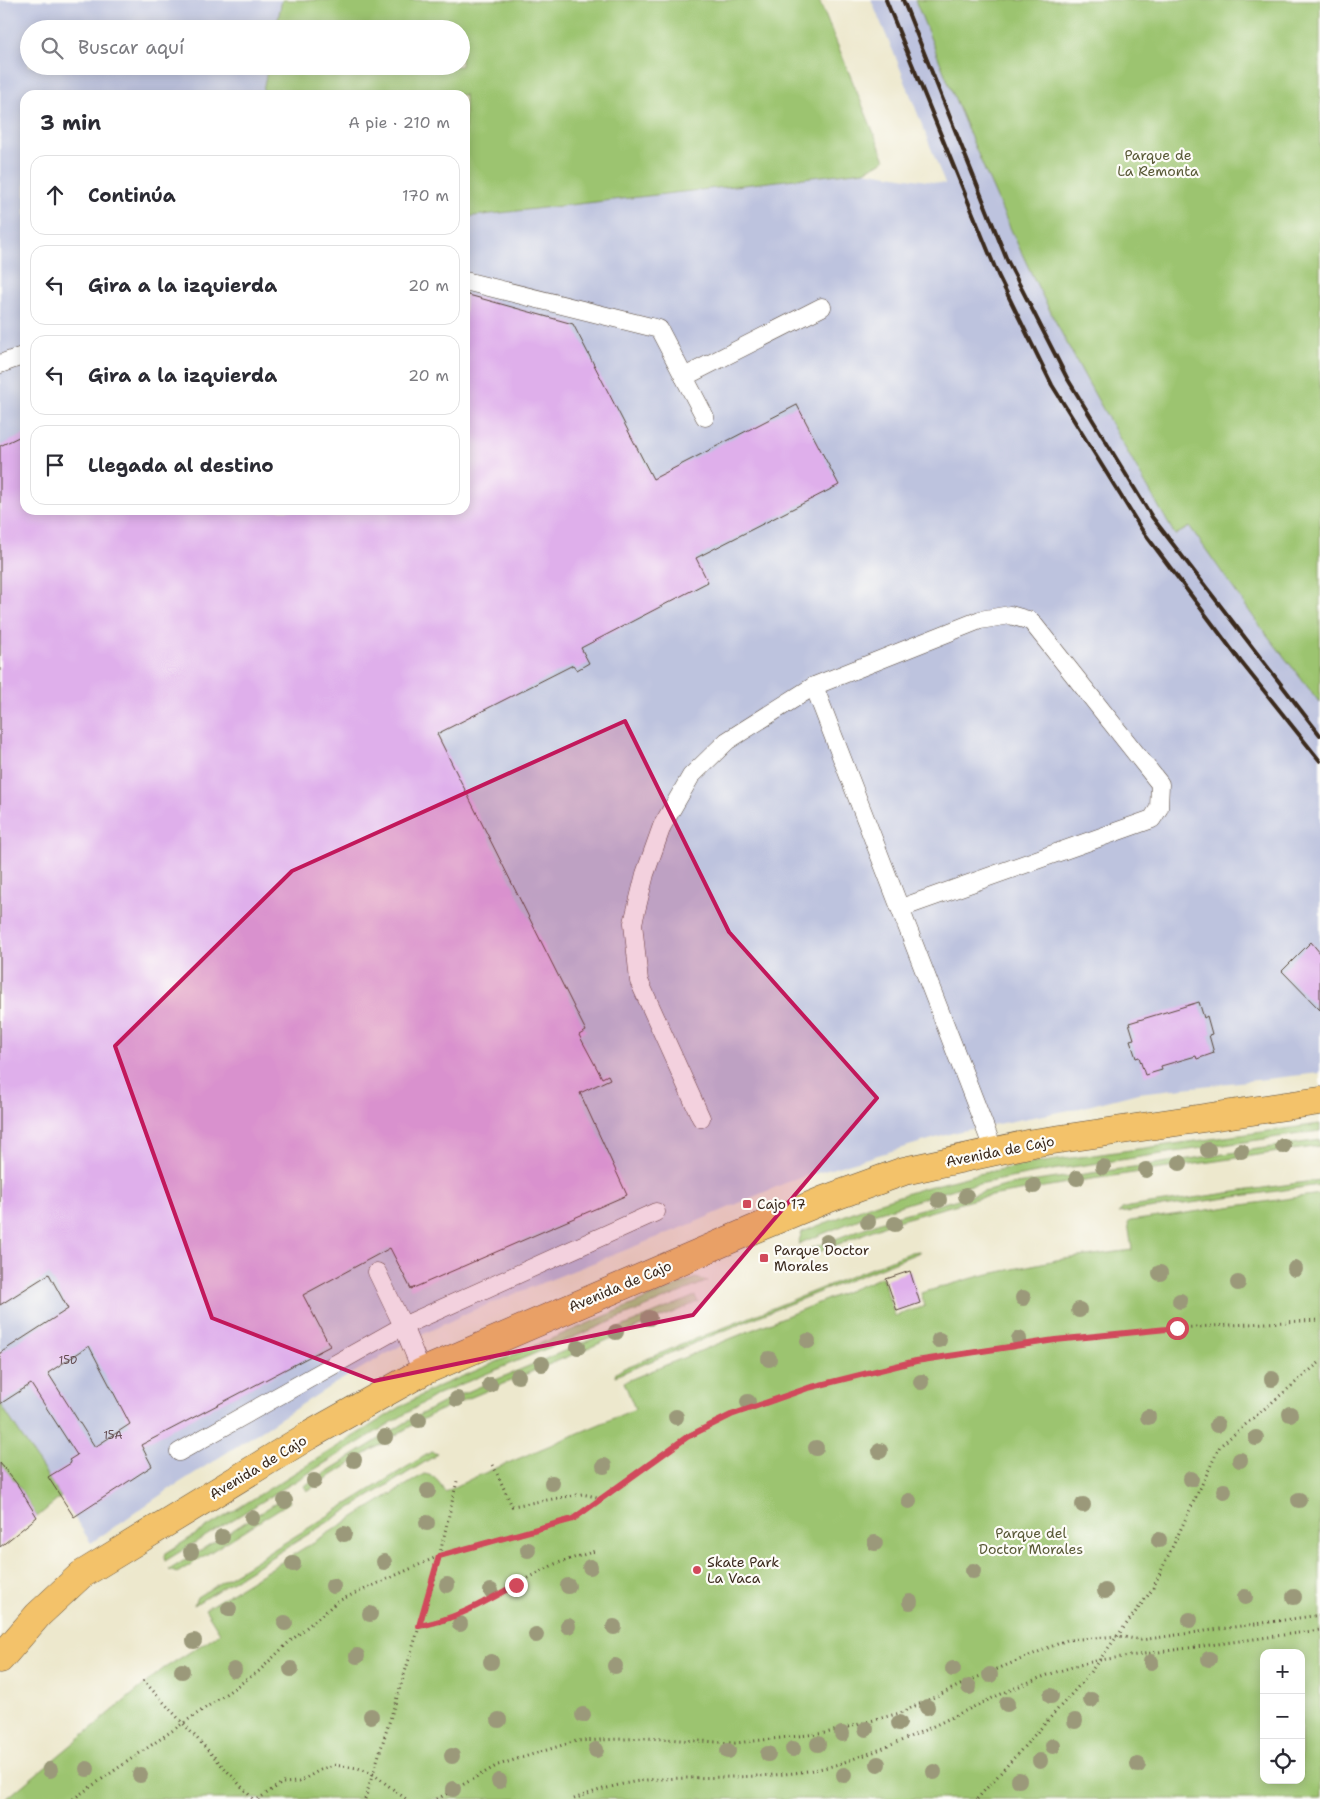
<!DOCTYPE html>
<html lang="es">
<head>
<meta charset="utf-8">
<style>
  body { margin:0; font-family:"Shantell Sans",sans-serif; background:#f7f7f7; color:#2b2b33 }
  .controls { position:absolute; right:15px; bottom:15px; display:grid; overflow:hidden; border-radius:10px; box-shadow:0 2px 12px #0003 }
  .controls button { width:45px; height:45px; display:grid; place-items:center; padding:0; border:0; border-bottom:1px solid #e1e1e2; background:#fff; color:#2b2b33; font:25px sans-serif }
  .stop { position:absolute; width:15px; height:15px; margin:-11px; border:4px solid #d1495b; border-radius:50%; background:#fff }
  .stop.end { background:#d1495b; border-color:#fff; box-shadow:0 1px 5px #0008 }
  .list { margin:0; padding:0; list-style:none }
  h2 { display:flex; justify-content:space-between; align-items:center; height:65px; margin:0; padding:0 20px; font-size:21px }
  h2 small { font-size:16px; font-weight:400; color:#7c7c81 }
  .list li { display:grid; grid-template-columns:32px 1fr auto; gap:15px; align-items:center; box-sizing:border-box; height:80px; margin:0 10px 10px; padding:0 10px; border:1px solid #e1e1e2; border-radius:15px }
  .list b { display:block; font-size:19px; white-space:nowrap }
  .list em { font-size:16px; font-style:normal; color:#7c7c81 }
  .icon { flex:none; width:28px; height:28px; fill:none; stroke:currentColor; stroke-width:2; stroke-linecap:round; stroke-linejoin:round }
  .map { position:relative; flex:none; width:1320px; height:1799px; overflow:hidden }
  .search { position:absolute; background:#fff; box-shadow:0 2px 12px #0003; left:20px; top:20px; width:450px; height:55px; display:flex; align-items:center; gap:12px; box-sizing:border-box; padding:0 18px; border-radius:28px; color:#7c7c81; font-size:19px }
  .panel { position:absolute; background:#fff; box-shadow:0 2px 12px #0003; left:20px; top:90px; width:450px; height:425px; border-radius:15px }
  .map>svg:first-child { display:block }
  .industrial { fill:#bdc3de }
  .green { fill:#9cc46f; stroke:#6c7746; fill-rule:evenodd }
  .building { fill:#dfafeb; fill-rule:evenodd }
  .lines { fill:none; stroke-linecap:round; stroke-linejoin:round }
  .lane-casing { stroke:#564638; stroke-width:19 }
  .highway-casing { stroke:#564638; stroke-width:29 }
  .path { stroke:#564638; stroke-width:3; stroke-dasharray:1 4; stroke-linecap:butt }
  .lane { stroke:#fff; stroke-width:18 }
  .highway { stroke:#f3c26a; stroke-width:28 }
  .rail { stroke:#3b2a1e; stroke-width:4 }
  .tree { fill:#9b997a }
  .route { stroke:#d1495b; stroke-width:6 }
  .marked { fill:#c2185b; fill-opacity:0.2; stroke:#c2185b; stroke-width:4; stroke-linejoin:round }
  .poi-dot { fill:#d1495b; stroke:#fdfcf7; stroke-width:2 }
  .labels { text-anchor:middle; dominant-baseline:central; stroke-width:4.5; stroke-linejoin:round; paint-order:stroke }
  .number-label { font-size:11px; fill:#644b51 }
  .park-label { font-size:14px; fill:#585836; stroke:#fdfcf7 }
  .street-label { font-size:14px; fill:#3b2a1e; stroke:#fdfcf7 }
  .poi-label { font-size:14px; fill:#3b2a1e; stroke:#fdfcf7; text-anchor:start }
</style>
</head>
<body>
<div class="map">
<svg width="1320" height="1799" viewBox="0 0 1320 1799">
  <rect width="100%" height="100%" fill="#fdfcf7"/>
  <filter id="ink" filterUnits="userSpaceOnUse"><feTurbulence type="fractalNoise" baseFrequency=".02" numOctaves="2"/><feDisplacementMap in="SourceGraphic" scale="10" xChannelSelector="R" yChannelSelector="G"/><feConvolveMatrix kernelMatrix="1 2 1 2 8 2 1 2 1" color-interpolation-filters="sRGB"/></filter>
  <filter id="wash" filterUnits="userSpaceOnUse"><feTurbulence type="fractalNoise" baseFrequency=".0096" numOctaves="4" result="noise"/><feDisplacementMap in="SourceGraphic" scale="20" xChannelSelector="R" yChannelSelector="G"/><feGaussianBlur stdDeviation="1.12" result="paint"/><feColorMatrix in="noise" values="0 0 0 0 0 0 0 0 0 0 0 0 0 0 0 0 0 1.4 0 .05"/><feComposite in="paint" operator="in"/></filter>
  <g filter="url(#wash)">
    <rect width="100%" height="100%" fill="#ede8cd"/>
    <path class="industrial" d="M0 0H282L276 29H29V66H268L262 95H25V510H465V217L864 171 945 184 896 58 871 0H915L962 115 1175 535 1190 527 1257 622 1320 703V1073L1138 1093 1080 1108 956 1132 790 1181 691 1224 469 1312 409 1341 334 1384 165 1492 91 1543 0 1403Z"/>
    <g class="green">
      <path d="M282 0H819L885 160 864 171 465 217V95H262L268 66H461V29H276Z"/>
      <path d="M915 0H1320V703L1257 622 1190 527 1175 535C1127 451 1077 367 1034 279 990 188 953 94 915 0Z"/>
      <path d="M1320 1124V1131L1058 1169 957 1188 864 1217 798 1244 802 1232 874 1204 924 1188 978 1174 1028 1164Z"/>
      <path d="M1320 1140V1146L1085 1180 979 1198 890 1223 812 1255 809 1249 896 1216 1009 1185Z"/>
      <path d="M1320 1180V1185L1119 1213 1122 1209 1129 1207Z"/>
      <path d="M1320 1194V1799H6L163 1669 220 1633 205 1609 424 1474C435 1475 440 1483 445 1492L473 1478 635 1409 624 1382 882 1277 895 1316 925 1306 921 1293 980 1276 1056 1260 1132 1250 1128 1223 1130 1221ZM1264 1653H1301V1780H1264Z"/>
      <path d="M919 1251 920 1252 769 1312 615 1376 616 1373 624 1368 911 1252Z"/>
      <path d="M695 1278 708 1281 438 1394 165 1561 164 1557 166 1553 407 1403 435 1388Z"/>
      <path d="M695 1296 698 1302 436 1412 404 1430 307 1491 304 1486 408 1421 448 1400Z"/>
      <path d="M0 1403 61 1497 37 1517 17 1484 0 1463Z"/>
      <path d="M431 1452 438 1454 194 1605 197 1597Z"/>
      <path d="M287 1496 290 1502 177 1573 169 1570Z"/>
    </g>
    <g id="blocks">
      <g class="building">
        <path d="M465 294 573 324 653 479 797 405 839 485 696 558 708 582 581 648 589 663 577 670 573 665 437 734 586 1031 579 1035 602 1078 608 1075 610 1079 580 1093 627 1195 411 1289 390 1248 303 1295 330 1346 141 1445 152 1466 74 1517 48 1477 71 1463 69 1460 77 1455 31 1384 0 1404V1353L68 1309 49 1274 0 1305V446L25 434V510H465ZM89 1346 130 1424 95 1447 48 1373Z"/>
        <path d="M1311 942 1320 953V1010L1282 971Z"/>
        <path d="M1199 1002 1204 1018 1207 1016 1212 1034 1209 1035 1214 1053 1197 1059 1196 1056 1161 1066 1162 1070 1145 1075 1139 1057 1136 1058 1130 1040 1134 1039 1129 1023Z"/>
        <path d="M910 1271 920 1303 897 1311 886 1279Z"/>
        <path d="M0 1463 17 1484 37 1517 0 1547Z"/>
      </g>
    </g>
  </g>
  <g filter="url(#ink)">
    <use href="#blocks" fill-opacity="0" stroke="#564638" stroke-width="1"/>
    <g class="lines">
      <defs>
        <g id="lane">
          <path d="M465 281 659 329 705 417"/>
          <path d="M0 364 25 355"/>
          <path d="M684 377 822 307"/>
          <path d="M814 686 994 1151"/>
          <path d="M701 1118 639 981 633 923 645 874 662 826 691 776 727 741 814 686 980 620 1010 615 1031 621 1160 784 1159 808 1152 819 901 908"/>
          <path d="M377 1272 403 1326 422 1372"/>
          <path d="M179 1452 403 1326 656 1212"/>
        </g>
        <path id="highway" d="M0 1659 38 1615 81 1575 308 1436 422 1372 752 1230 824 1200 904 1171 1033 1143 1320 1101"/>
      </defs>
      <use href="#lane" class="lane-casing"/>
      <use href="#highway" class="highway-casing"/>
      <g class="path">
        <path d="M493 1465 512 1506 582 1494 601 1498"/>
        <path d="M419 1626 441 1622 456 1616 555 1564 595 1551"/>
        <path d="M143 1680 253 1799"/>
        <path d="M73 1799 259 1671 288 1643 338 1601 439 1556 573 1519 687 1437 731 1415 808 1388 917 1361 1055 1340 1177 1328 1320 1320"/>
        <path d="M258 1799 282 1783 299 1782 320 1770 333 1765 358 1768 373 1774 406 1799"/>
        <path d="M365 1799 433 1583 457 1481"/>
        <path d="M437 1799 498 1765 576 1741 646 1738 735 1743 826 1733 900 1713 971 1680 1067 1640 1118 1636 1141 1640 1320 1615"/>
        <path d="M574 1799C597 1790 622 1783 647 1780 710 1775 771 1781 832 1766 843 1763 854 1758 865 1755 944 1727 1017 1677 1100 1660L1320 1630"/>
        <path d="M977 1799 1085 1679 1152 1590 1220 1446 1320 1362"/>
      </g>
      <use href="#lane" class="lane"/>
      <use href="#highway" class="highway"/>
      <g class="rail">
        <path d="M886 0 998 275 1052 385 1142 530 1241 662 1320 761"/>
        <path d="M903 0 1007 260 1067 378 1152 517 1320 735"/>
      </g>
    </g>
    <g class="tree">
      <circle cx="1283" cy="1146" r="8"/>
      <circle cx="1208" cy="1150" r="8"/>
      <circle cx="1241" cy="1151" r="8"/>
      <circle cx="1180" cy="1163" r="8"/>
      <circle cx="1103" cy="1167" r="8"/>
      <circle cx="1146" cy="1170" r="8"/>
      <circle cx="1077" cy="1178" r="8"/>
      <circle cx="1034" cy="1186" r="8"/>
      <circle cx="966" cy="1196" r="8"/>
      <circle cx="939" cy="1200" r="8"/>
      <circle cx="868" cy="1222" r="8"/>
      <circle cx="895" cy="1224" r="8"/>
      <circle cx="827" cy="1242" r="8"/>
      <circle cx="1295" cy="1269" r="8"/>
      <circle cx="1160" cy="1273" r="8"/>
      <circle cx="1238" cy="1283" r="8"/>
      <circle cx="1023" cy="1298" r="8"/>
      <circle cx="1180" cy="1301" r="8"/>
      <circle cx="1079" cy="1310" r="8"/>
      <circle cx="649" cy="1318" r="8"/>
      <circle cx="616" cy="1332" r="8"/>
      <circle cx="1019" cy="1339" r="8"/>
      <circle cx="939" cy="1340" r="8"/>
      <circle cx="808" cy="1341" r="8"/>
      <circle cx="578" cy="1347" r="8"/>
      <circle cx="769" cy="1359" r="8"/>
      <circle cx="542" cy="1364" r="8"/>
      <circle cx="518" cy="1376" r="8"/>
      <circle cx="1272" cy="1379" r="8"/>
      <circle cx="921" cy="1382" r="8"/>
      <circle cx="490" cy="1385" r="8"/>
      <circle cx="457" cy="1399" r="8"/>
      <circle cx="748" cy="1402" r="8"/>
      <circle cx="1290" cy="1414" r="8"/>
      <circle cx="676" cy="1417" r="8"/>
      <circle cx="1148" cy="1417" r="8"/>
      <circle cx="419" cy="1420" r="8"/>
      <circle cx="1217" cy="1425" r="8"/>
      <circle cx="385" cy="1437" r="8"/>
      <circle cx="1256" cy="1438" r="8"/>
      <circle cx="816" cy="1448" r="8"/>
      <circle cx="880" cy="1451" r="8"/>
      <circle cx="354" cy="1460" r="8"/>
      <circle cx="1240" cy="1460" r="8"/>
      <circle cx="604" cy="1466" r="8"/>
      <circle cx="1191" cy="1479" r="8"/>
      <circle cx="314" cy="1481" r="8"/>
      <circle cx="552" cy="1483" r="8"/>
      <circle cx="428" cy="1491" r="8"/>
      <circle cx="1224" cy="1491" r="8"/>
      <circle cx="1299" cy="1500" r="8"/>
      <circle cx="285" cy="1501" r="8"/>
      <circle cx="909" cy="1501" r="8"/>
      <circle cx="1083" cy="1505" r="8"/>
      <circle cx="252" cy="1518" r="8"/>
      <circle cx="427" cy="1523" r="8"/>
      <circle cx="344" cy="1534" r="8"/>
      <circle cx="222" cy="1537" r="8"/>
      <circle cx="1159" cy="1540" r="8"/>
      <circle cx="875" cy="1543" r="8"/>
      <circle cx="528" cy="1550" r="8"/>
      <circle cx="191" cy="1552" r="8"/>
      <circle cx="384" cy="1562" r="8"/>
      <circle cx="293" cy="1564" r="8"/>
      <circle cx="590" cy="1567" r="8"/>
      <circle cx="973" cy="1571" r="8"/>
      <circle cx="447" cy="1585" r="8"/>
      <circle cx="333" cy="1586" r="8"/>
      <circle cx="568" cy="1586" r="8"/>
      <circle cx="491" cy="1591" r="8"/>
      <circle cx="1105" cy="1591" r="8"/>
      <circle cx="1245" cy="1597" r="8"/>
      <circle cx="1294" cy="1597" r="8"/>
      <circle cx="910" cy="1602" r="8"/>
      <circle cx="229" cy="1609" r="8"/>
      <circle cx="370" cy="1614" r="8"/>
      <circle cx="1190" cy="1620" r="8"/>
      <circle cx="285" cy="1623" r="8"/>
      <circle cx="460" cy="1624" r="8"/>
      <circle cx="568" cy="1626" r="8"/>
      <circle cx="614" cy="1627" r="8"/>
      <circle cx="536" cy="1635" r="8"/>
      <circle cx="194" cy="1641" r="8"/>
      <circle cx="357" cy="1656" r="8"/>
      <circle cx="1209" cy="1659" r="8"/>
      <circle cx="491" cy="1662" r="8"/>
      <circle cx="1151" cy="1662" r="8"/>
      <circle cx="615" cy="1666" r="8"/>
      <circle cx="291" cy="1669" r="8"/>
      <circle cx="953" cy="1669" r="8"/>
      <circle cx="234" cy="1670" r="8"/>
      <circle cx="182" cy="1671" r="8"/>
      <circle cx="990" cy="1675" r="8"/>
      <circle cx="969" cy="1687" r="8"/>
      <circle cx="1051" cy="1696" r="8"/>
      <circle cx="1091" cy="1700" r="8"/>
      <circle cx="1007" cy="1704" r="8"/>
      <circle cx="927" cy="1707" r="8"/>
      <circle cx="583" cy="1715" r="8"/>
      <circle cx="371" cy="1716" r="8"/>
      <circle cx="499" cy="1720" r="8"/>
      <circle cx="1075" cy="1721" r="8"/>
      <circle cx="899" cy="1723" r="8"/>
      <circle cx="866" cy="1729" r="8"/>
      <circle cx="842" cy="1734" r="8"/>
      <circle cx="818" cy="1744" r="8"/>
      <circle cx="1053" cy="1746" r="8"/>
      <circle cx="793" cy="1749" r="8"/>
      <circle cx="596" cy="1750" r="8"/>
      <circle cx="728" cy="1751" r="8"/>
      <circle cx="768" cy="1754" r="8"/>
      <circle cx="452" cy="1756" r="8"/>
      <circle cx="1040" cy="1761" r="8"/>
      <circle cx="878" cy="1764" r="8"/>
      <circle cx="1138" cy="1765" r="8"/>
      <circle cx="87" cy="1769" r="8"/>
      <circle cx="50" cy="1770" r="8"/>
      <circle cx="934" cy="1772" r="8"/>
      <circle cx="140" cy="1775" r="8"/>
      <circle cx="844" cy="1775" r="8"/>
      <circle cx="1019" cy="1780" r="8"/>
      <circle cx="499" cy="1781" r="8"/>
      <circle cx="453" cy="1789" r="8"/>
    </g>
  </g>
  <g class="lines" filter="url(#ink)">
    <path class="route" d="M516 1585C482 1603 457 1619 419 1626L439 1556 573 1519 687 1437 731 1415 808 1388 916 1361 1055 1340 1177 1328"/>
  </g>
  <path class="marked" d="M625 721 729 932 877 1098 693 1315 374 1381 212 1318 115 1046 292 871Z"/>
  <g class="poi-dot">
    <rect x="742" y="1199" width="10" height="10" rx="2.5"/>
    <rect x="759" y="1253" width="10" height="10" rx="2.5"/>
    <circle cx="697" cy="1570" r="5"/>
  </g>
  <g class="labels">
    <g class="number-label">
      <text x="68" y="1360">15D</text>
      <text x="113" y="1435">15A</text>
    </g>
    <g class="park-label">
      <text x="1158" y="155">Parque de<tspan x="1158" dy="16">La Remonta</tspan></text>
      <text x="1031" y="1533">Parque del<tspan x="1031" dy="16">Doctor Morales</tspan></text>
    </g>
    <g class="street-label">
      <text transform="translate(1000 1151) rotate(-11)">Avenida de Cajo</text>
      <text transform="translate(620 1286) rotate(-23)">Avenida de Cajo</text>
      <text transform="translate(258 1467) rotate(-31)">Avenida de Cajo</text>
    </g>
    <g class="poi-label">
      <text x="757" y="1204">Cajo 17</text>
      <text x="774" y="1250">Parque Doctor<tspan x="774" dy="16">Morales</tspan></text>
      <text x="707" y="1562">Skate Park<tspan x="707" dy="16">La Vaca</tspan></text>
    </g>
  </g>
</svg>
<div class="controls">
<button>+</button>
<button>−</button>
<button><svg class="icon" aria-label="locate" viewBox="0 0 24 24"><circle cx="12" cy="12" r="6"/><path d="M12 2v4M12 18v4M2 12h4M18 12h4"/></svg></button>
</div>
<div class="stop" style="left:1177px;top:1328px"></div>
<div class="stop end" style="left:516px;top:1585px"></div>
<div class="search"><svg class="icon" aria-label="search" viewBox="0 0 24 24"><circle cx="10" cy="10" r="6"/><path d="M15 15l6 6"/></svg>Buscar aquí</div>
<section class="panel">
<h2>3 min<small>A pie · 210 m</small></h2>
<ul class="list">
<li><svg class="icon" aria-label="ahead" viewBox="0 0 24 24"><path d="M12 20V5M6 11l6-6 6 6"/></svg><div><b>Continúa</b></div><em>170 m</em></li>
<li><svg class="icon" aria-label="left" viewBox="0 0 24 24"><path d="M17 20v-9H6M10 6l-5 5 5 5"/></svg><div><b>Gira a la izquierda</b></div><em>20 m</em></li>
<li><svg class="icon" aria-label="left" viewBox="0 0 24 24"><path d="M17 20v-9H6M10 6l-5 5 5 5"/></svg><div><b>Gira a la izquierda</b></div><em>20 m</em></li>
<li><svg class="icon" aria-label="arrive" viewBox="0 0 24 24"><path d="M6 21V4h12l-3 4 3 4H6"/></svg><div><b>Llegada al destino</b></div></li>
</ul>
</section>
</div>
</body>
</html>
